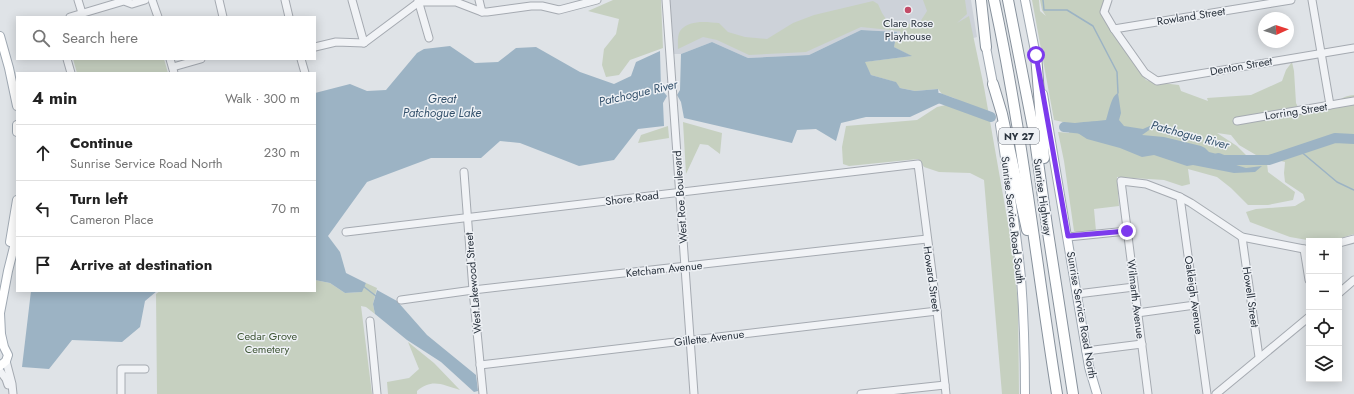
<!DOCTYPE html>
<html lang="en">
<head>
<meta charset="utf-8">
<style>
  body { margin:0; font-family:Jost,sans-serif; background:#f6f6f6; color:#222 }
  .controls { position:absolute; right:12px; bottom:12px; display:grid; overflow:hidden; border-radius:0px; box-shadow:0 2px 10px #0003 }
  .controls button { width:36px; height:36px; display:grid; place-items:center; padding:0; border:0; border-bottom:1px solid #e0e0e0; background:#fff; color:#222; font:20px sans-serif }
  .compass { position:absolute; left:1258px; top:12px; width:36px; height:36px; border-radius:50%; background:#fff; box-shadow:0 2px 10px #0003; rotate:87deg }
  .stop { position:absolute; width:12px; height:12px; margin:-9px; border:3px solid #7c3aed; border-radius:50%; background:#fff }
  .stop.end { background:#7c3aed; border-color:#fff; box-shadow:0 1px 4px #0008 }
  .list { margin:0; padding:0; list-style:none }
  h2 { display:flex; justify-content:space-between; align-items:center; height:52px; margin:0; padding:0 16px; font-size:17px }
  h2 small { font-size:13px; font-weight:400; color:#767676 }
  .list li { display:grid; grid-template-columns:26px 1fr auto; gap:12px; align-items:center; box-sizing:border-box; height:56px; padding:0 16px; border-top:1px solid #e0e0e0 }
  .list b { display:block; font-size:15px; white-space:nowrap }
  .list p { margin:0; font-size:13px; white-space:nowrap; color:#767676 }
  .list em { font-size:13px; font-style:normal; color:#767676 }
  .icon { flex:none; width:22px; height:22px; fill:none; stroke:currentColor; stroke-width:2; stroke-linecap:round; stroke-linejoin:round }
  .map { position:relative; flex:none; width:1354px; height:394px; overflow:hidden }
  .search { position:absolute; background:#fff; box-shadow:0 2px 10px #0003; left:16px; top:16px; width:300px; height:44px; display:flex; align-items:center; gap:10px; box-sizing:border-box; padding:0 14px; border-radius:0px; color:#767676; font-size:15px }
  .panel { position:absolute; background:#fff; box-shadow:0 2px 10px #0003; left:16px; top:72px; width:300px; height:220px; border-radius:0px }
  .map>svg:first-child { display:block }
  .built { fill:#cdd2d9 }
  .green { fill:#c6d0c0 }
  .water { fill:#9cb3c4 }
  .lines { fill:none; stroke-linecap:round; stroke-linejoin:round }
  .stream { stroke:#9cb3c4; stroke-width:1.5 }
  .river { stroke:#9cb3c4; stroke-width:10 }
  .minor-casing { stroke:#a5aab1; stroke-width:9 }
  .major-casing { stroke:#9fa8b2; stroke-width:10 }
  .highway-casing { stroke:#87919c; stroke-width:12 }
  .minor { stroke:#f1f3f6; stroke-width:7 }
  .major { stroke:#fff; stroke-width:8 }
  .highway { stroke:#fff; stroke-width:10 }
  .route { stroke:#7c3aed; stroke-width:5 }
  .poi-dot { fill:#c34c68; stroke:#eef1f5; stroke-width:1.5 }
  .labels { text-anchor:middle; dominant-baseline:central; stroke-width:3; stroke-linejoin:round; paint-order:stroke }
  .shield { fill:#eef1f5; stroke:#646b74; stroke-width:1 }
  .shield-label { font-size:10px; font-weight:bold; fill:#29323d }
  .street-label { font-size:11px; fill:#29323d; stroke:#eef1f5 }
  .poi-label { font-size:11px; fill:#29323d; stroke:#eef1f5 }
  .park-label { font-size:11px; fill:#405737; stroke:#eef1f5 }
  .water-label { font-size:12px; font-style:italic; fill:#36536d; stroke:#eef1f5 }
</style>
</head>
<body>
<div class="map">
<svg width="1354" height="394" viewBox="0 0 1354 394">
  <rect width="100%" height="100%" fill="#dfe3e7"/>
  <path class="built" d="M666 0H971L977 37 912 56 894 47 896 32 861 30 809 55 748 58 712 42 681 54H671Z"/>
  <g class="green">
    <path d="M613 0H661L663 48 630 60 619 75 606 77 602 65 604 49 616 34 619 19 588 11Z"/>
    <path d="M923 0H965L967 14 957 23 969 16 984 87 1013 252 1018 303 1019 394H1002L984 180 970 173 939 172 924 167 918 159 849 166 843 164 842 147 846 126 917 120 937 107 950 104 969 114 987 115 954 98 942 94 938 89 915 91 900 88 895 82 871 75 864 62 911 56 894 47 895 42 903 38 900 31 861 27 806 52 749 55 717 40 703 37 678 49C678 44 677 36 680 31 689 19 707 22 719 23L728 32 745 37 767 39 793 23 814 15 873 1 878 4 882 13 888 22 909 24 920 22 927 11Z"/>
    <path d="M1032 0H1039L1040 11 1046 16 1042 10 1040 0H1105L1102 10 1146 80C1157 84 1167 83 1179 85L1181 91 1208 101 1207 98 1251 95 1282 81 1286 70 1292 62 1294 71 1296 103 1302 115 1334 108C1339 99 1343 96 1354 95V234L1338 239 1313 241 1290 237 1250 222 1246 212 1256 209 1295 206 1305 200 1303 194 1285 182 1284 173 1285 162 1256 155 1239 145 1231 135 1217 133 1237 146 1251 160 1267 163 1268 172 1295 192 1293 200 1268 205H1248L1231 188 1217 177 1188 169 1190 184 1182 186 1164 180 1117 177 1119 206 1094 209 1096 231 1079 233 1074 231 1064 161 1058 132 1069 133 1071 124 1054 120Z"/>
    <path d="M73 59H164L168 73H77Z"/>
    <path d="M683 122 722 133 720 154 708 145 700 144 686 174Z"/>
    <path d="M668 126 669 138 638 143 641 135Z"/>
    <path d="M315 280 330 283 345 293 361 292 366 283 377 288 373 304 375 314 366 307 361 306 372 394H157L156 294 160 291H315Z"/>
    <path d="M408 342 434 363 460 390C443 385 432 378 417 391V394H388L387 382 409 378 419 369Z"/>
  </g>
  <g class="water">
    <path d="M861 30 897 32 894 47 912 56 865 62 871 75 896 82 900 88 915 91 938 89 940 103 910 117H866L841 123 836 141 816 129 797 130 792 143 684 118 681 102 677 95 680 90 681 54 712 42 748 58 809 55Z"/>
    <path d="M450 46 475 63 498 62 516 48 536 47 580 72 614 84 631 76 636 62 660 51 661 89 667 96 663 103 664 126 638 129 614 160 579 166 520 143 500 141 481 158H431L367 182 328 236 340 252 346 273 366 283 362 292 345 293 330 283 315 280V93L350 84 367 91 386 90 417 53 424 49Z"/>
    <path d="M1118 93 1121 113 1119 120 1124 126 1143 129 1152 125V128L1142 135 1164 137 1201 146 1205 148 1209 152 1229 157 1233 164 1246 168 1262 166 1255 172 1234 173 1193 165 1187 166 1154 155 1142 157 1120 148 1087 139 1070 128 1071 124C1082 121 1094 122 1106 120 1109 112 1111 96 1118 93Z"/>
    <path d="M377 290 397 301 427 335 476 375 478 391 474 392 441 362 407 340 375 314 373 304Z"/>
    <path d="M31 291H157L145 301 140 327 122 342 72 340 49 369 22 367Z"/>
  </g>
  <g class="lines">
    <g class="stream">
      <path d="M1043 0 1044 10H1067L1093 26 1117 72 1118 93"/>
      <path d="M1299 150 1337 182 1354 190"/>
      <path d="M363 286 376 296"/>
    </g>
    <g class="river">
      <path d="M927 98H939L991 117"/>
      <path d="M1064 127 1084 129"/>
      <path d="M1218 158 1223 160H1269L1335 138 1354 139"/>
    </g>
    <defs>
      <g id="minor">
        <path d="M78 0 82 13"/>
        <path d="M152 0 158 17"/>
        <path d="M219 0 223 17"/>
        <path d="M285 0 289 17"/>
        <path d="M352 0 364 43"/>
        <path d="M418 0 429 38"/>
        <path d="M479 0 482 12"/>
        <path d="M666 0 694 394"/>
        <path d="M1108 0 1104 12 1114 29 1145 73 1157 81 1354 48"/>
        <path d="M1312 0 1330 105"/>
        <path d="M70 17 124 1 132 4 145 0"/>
        <path d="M1114 29 1291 0"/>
        <path d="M315 47 336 42 364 43 419 2H456L482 12H487L531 6H542L559 10 597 0"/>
        <path d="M67 59 71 73"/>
        <path d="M170 59 174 73"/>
        <path d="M301 59 305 73"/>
        <path d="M173 67 201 59"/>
        <path d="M1237 121 1354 101"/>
        <path d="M464 172 473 290 483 394"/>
        <path d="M1180 197 1207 394"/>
        <path d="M346 232 918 164 937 311 946 394"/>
        <path d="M1068 237 1127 231"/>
        <path d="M1242 237 1259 357"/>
        <path d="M1339 243 1354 239"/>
        <path d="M1304 249 1309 280"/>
        <path d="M1339 293 1354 280"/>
        <path d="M1077 294 1134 287"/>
        <path d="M401 300 473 290 927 239"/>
        <path d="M1137 313 1195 305"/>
        <path d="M370 321 377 394"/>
        <path d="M1086 351 1142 344"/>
        <path d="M6 361 12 384 13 394"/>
        <path d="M480 365 937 311"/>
        <path d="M0 371 6 379 8 385"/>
        <path d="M121 394V369H145"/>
        <path d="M861 394 945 385"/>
        <path d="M1148 394 1121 181 1146 184 1180 197 1191 203 1242 237 1309 250"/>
        <path d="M1216 394 1309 317"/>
      </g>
      <g id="major">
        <path d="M1025 0 1037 61"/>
        <path d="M0 36 9 68 17 106"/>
        <path d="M985 42 994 89"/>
        <path d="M1043 94 1089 367 1097 394"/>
        <path d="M17 125V132"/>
        <path d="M1000 125C1008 176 1016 227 1021 278 1024 317 1025 355 1025 394"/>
        <path d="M10 242 17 200"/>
        <path d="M0 366 6 361 8 355 4 347 1 334 0 313 8 271 17 235"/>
      </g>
      <g id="highway">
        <path d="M981 0 986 47"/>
        <path d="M994 0C1022 130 1036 263 1057 394"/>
        <path d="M1008 0 1034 133 1047 226 1073 394"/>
        <path d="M1036 55 1044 158"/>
        <path d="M993 84 1002 114 1027 230"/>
      </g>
    </defs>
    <use href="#minor" class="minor-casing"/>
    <use href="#major" class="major-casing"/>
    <use href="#highway" class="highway-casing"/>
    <use href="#minor" class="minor"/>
    <use href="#major" class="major"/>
    <use href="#highway" class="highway"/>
  </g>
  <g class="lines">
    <path class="route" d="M1036 55 1068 236 1127 231"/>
  </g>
  <circle class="poi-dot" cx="908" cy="10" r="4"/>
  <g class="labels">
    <rect class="shield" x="999" y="128" width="40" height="16" rx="3"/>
    <g class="shield-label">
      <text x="1019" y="136">NY 27</text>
    </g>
    <g class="street-label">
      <text transform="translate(1191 16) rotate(-9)">Rowland Street</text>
      <text transform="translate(1241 66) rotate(-10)">Denton Street</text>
      <text transform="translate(1296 111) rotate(-9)">Lorring Street</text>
      <text transform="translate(680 197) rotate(-94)">West Roe Boulevard</text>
      <text transform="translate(1043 197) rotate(82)">Sunrise Highway</text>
      <text transform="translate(632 198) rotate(-7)">Shore Road</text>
      <text transform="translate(1013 220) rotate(83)">Sunrise Service Road South</text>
      <text transform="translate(664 269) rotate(-6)">Ketcham Avenue</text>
      <text transform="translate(932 279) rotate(82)">Howard Street</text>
      <text transform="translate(473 283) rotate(-95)">West Lakewood Street</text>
      <text transform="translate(1194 295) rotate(82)">Oakleigh Avenue</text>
      <text transform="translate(1251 297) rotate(82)">Howell Street</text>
      <text transform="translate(1136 299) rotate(83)">Wilmarth Avenue</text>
      <text transform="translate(1082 315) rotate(80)">Sunrise Service Road North</text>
      <text transform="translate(709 338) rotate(-7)">Gillette Avenue</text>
    </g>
    <g class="poi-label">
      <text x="908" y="23">Clare Rose<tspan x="908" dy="13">Playhouse</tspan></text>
    </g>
    <g class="park-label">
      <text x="267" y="336">Cedar Grove<tspan x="267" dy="13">Cemetery</tspan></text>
    </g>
    <g class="water-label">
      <text transform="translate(638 93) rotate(-13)">Patchogue River</text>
      <text x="442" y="99">Great<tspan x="442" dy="14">Patchogue Lake</tspan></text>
      <text transform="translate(1190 135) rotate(15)">Patchogue River</text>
    </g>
  </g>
</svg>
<div class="controls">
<button>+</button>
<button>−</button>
<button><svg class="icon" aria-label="locate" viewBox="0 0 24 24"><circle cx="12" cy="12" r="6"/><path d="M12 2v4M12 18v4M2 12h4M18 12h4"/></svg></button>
<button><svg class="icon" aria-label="layers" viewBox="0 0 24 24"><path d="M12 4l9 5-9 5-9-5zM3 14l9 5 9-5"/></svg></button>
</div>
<svg class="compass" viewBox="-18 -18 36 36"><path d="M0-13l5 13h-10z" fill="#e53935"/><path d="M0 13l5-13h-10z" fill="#767676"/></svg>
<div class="stop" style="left:1036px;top:55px"></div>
<div class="stop end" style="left:1127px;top:231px"></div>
<div class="search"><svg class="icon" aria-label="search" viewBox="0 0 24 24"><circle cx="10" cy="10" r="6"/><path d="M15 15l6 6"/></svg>Search here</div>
<section class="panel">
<h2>4 min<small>Walk · 300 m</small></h2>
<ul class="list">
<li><svg class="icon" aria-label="ahead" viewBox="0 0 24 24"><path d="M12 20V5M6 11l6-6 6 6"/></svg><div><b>Continue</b><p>Sunrise Service Road North</p></div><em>230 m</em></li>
<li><svg class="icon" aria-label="left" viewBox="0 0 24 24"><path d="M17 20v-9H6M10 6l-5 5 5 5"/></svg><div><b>Turn left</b><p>Cameron Place</p></div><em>70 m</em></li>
<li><svg class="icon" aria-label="arrive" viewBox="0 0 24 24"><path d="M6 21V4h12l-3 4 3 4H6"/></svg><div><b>Arrive at destination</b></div></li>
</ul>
</section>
</div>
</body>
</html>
